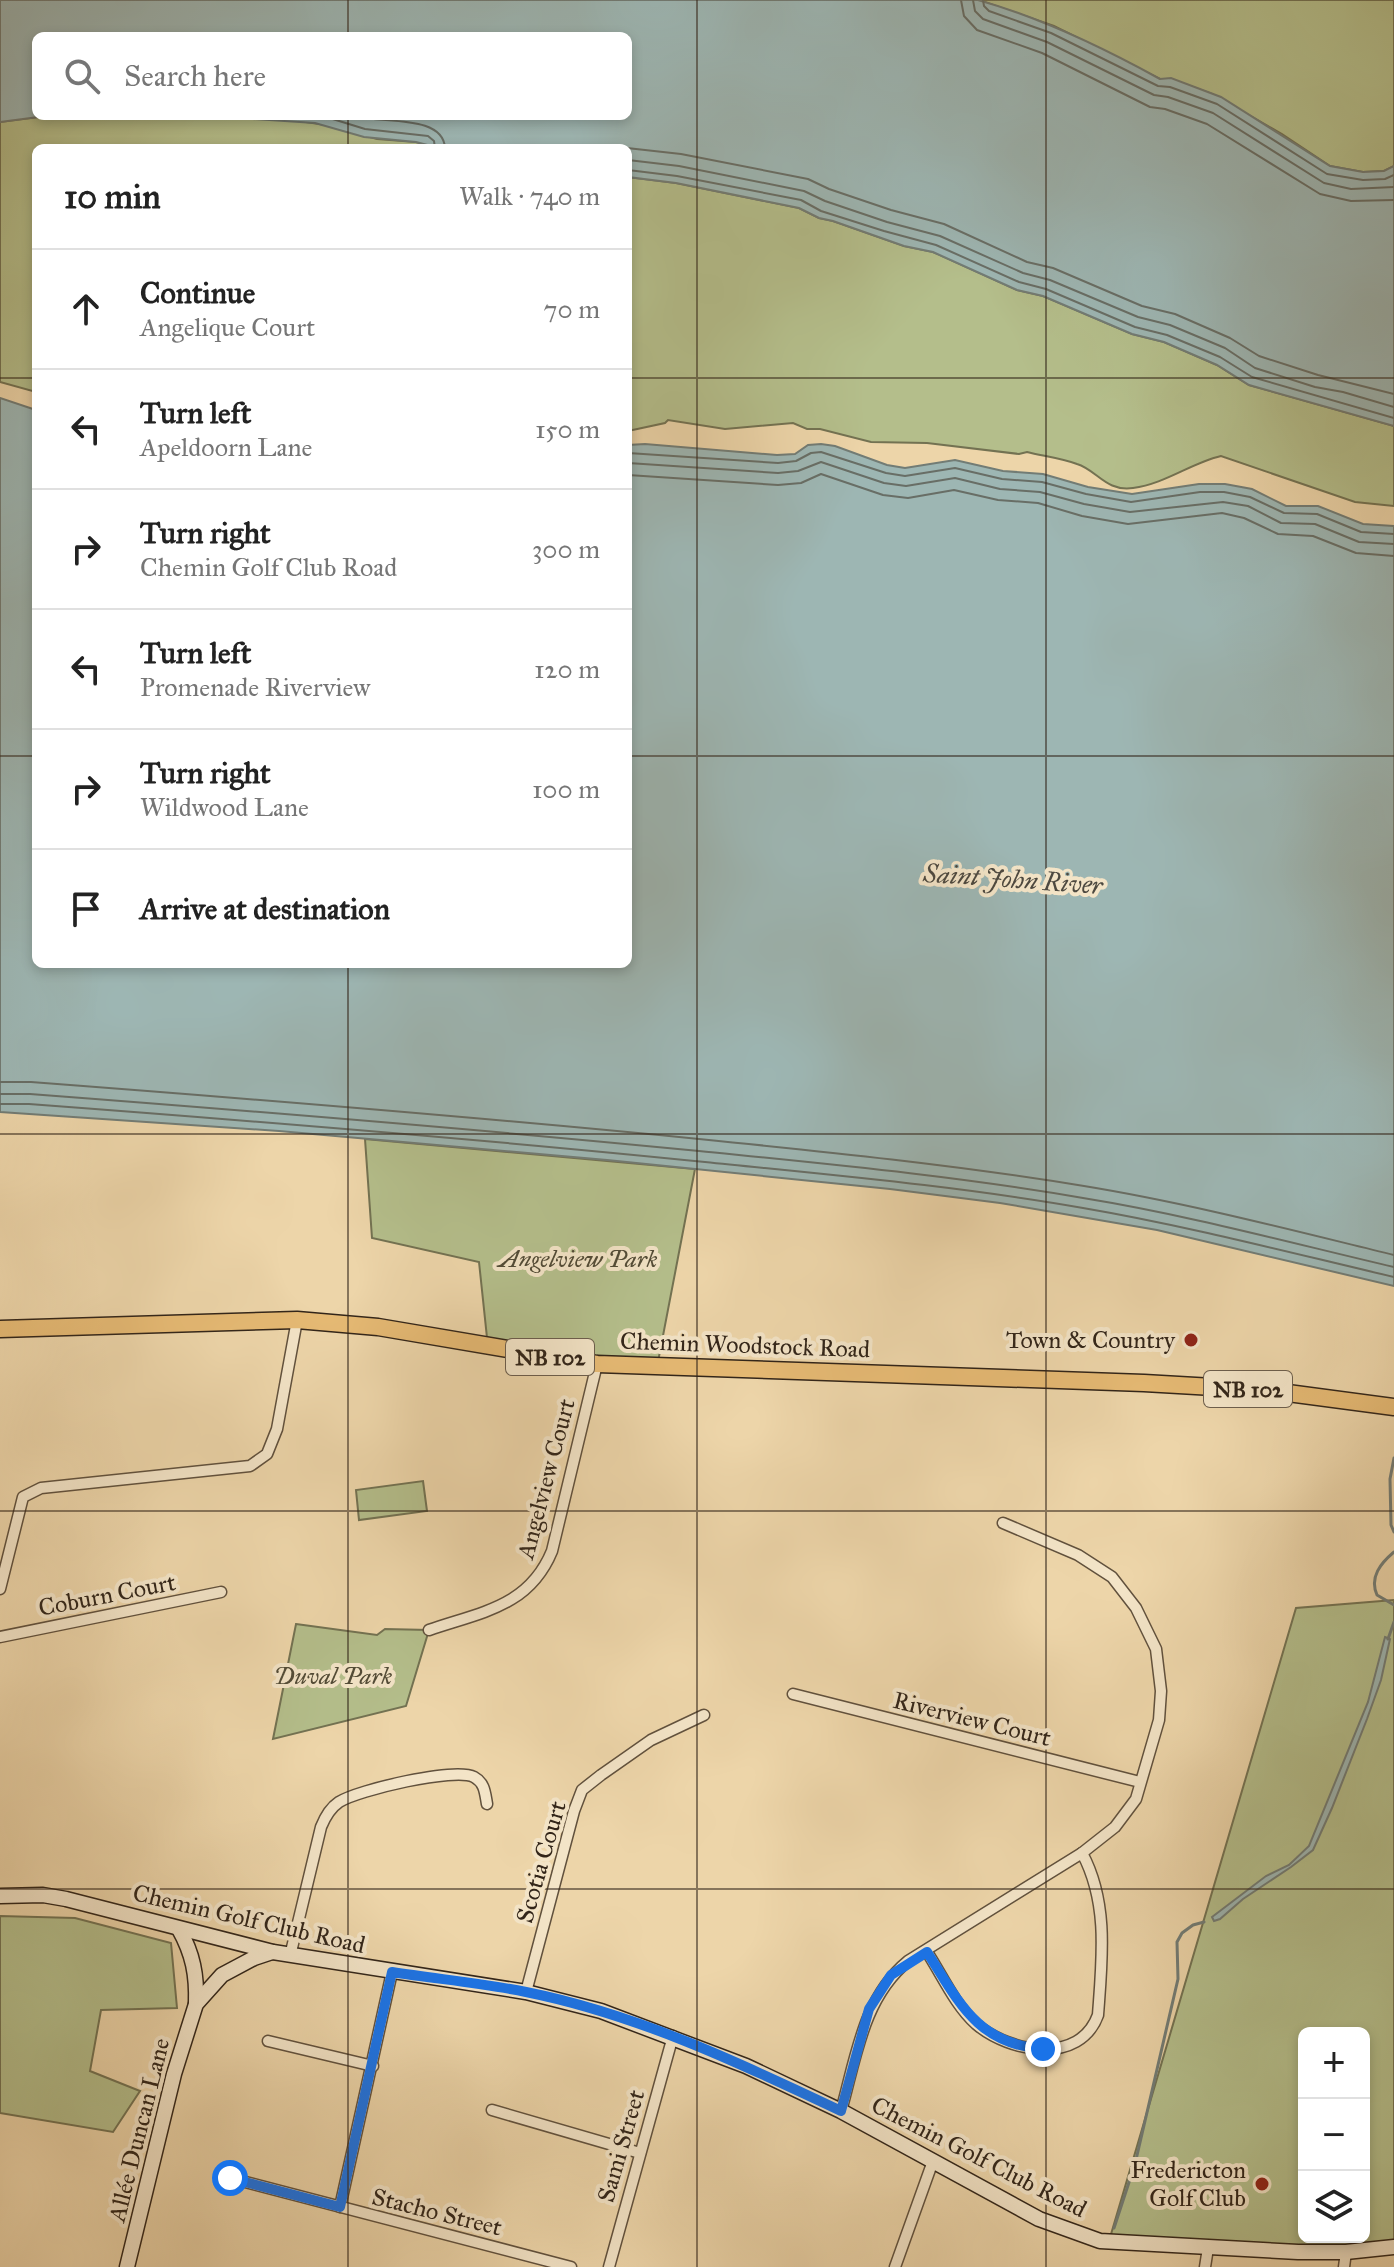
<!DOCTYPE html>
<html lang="en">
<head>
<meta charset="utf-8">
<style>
  body { margin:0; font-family:"IM FELL Great Primer",serif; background:#f2f2f2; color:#222 }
  .controls { position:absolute; right:24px; bottom:24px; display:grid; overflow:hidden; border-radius:12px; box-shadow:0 4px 12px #0003 }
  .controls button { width:72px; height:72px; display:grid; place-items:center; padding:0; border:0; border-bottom:2px solid #e0e0e0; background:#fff; color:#222; font:40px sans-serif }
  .stop { position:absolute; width:24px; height:24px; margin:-18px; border:6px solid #1a73e8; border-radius:50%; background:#fff }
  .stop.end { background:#1a73e8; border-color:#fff; box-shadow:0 2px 8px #0008 }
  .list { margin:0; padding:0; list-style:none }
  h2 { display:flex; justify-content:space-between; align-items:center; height:104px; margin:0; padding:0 32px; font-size:34px }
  h2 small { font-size:26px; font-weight:400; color:#767676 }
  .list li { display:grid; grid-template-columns:52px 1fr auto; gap:24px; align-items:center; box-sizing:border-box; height:120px; padding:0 32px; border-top:2px solid #e0e0e0 }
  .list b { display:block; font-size:30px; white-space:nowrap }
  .list p { margin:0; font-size:26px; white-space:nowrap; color:#767676 }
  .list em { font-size:26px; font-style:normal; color:#767676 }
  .icon { flex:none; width:44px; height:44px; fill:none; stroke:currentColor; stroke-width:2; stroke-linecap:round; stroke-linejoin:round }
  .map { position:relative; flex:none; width:1394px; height:2267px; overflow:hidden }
  .search { position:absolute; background:#fff; box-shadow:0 4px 12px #0003; left:32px; top:32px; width:600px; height:88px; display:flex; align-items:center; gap:20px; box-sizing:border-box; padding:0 28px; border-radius:12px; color:#767676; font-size:30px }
  .panel { position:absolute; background:#fff; box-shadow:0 4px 12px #0003; left:32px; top:144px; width:600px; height:824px; border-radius:12px }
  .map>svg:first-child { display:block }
  .green { fill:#b4be8b; stroke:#737252; stroke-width:2; fill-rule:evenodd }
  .water { fill:#9db6b3; stroke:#727c75; stroke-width:2 }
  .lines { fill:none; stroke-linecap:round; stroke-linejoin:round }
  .shore { stroke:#686e66; stroke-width:2 }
  .stream { stroke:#727c75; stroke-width:3 }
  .street-casing { stroke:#61513d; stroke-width:13 }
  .secondary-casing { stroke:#322519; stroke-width:17 }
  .primary-casing { stroke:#322519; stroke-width:19 }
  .street { stroke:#f3e4c7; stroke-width:10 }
  .secondary { stroke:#f3e4c7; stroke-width:14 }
  .primary { stroke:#e6ba74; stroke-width:16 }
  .route { stroke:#1a73e8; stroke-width:10 }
  .grid { fill:none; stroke:#322519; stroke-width:2; stroke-opacity:0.55 }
  .poi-dot { fill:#8f2418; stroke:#f3e4c7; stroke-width:3 }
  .labels { text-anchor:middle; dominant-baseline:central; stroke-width:8; stroke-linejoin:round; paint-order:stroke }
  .shield { fill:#f3e4c7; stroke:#6c5e4d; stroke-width:2 }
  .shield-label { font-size:22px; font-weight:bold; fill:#322519 }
  .park-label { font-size:24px; font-style:italic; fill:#524b36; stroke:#f3e4c7 }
  .poi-label { font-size:24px; fill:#322519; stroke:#f3e4c7; text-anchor:end }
  .street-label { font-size:24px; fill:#322519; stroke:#f3e4c7 }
  .water-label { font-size:26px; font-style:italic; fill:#4d4940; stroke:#f3e4c7 }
</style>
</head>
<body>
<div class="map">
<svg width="1394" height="2267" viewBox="0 0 1394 2267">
  <rect width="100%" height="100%" fill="#edd5a9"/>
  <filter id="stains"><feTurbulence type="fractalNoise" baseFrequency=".0025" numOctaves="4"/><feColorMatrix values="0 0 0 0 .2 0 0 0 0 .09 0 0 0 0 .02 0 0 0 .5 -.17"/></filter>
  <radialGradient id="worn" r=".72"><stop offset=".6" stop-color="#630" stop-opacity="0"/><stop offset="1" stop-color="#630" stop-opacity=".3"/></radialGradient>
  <g class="green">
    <path d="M979 0H1394V166L1384 171 1363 172 1330 166 1282 134 1212 94 1171 79H1160L1054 26Z"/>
    <path d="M46 116 76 119 236 117 292 120 326 125 377 139 416 142 439 148H36V392L0 382V122Z"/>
    <path d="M628 177 676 183 799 208 819 218 833 221 904 246 933 252 1017 290 1043 296 1132 334 1164 342 1217 365 1249 385 1394 426V506L1355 502 1221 456C1191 463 1165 484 1133 488 1106 492 1097 470 1077 464 1061 458 1043 456 1027 452L1019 454 927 443 871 442 820 429H807L793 423 725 429 668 420 665 423 628 431Z"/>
    <path d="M365 1139 695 1169 657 1367 488 1347 479 1262 372 1238Z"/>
    <path d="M423 1481 427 1511 359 1520 356 1490Z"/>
    <path d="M1394 1600V2247L1109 2241 1296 1608ZM1304 2033H1364V2237H1304Z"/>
    <path d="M296 1624 377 1635 385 1629 429 1630 406 1706 273 1739Z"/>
    <path d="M0 1916 75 1918 171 1943 177 2008 101 2010 90 2071 140 2091 113 2132 0 2113Z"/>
  </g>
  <g class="water">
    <path d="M0 0H978C1042 18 1102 47 1160 79L1171 78 1221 97 1330 166 1363 172 1384 171 1394 166V426L1249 385 1217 365 1164 342 1132 334 1043 296 1017 290 933 252 904 246 833 221 819 218 799 208 676 183 628 177V148H439L416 142 364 137 315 123 208 116H628V36H36V116H46L0 122Z"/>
    <path d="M0 398 36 410V964H628V445L645 444 777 455 795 454 808 445 821 444 835 446 887 465 905 468 955 460 1003 471 1043 474 1088 487 1132 494 1199 484H1225L1252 489 1286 506H1318L1363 524 1394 526V1286L1157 1230 1000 1203 890 1189 607 1160 279 1131 0 1112Z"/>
    <path d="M1385 1637 1390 1639 1381 1680 1367 1719 1332 1808 1313 1850 1291 1867 1243 1899 1220 1919 1214 1921 1212 1917 1266 1876 1289 1865 1309 1846 1368 1702Z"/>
  </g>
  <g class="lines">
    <g class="shore">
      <path d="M961 0 964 16 977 30 1042 53 1150 107 1165 109 1207 124 1320 194 1351 201 1394 200"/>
      <path d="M973 0 975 11 983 19 1047 42 1154 95 1168 97 1213 113 1324 183 1351 189 1394 187"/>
      <path d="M983 0 984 6 989 11 1051 33 1158 86 1170 87 1217 104 1327 174 1363 180 1385 179 1394 175"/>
      <path d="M323 116 365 129 428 136 434 141 435 148"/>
      <path d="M356 116C381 124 443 114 445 148"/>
      <path d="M627 148 681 154 808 179 829 189 891 210 944 224 1027 262 1053 268 1142 306 1175 314 1230 338 1259 356 1318 375 1394 394"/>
      <path d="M628 160 679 166 804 191 825 201 887 222 940 236 1023 273 1050 280 1138 317 1170 325 1225 348 1255 368 1315 387 1343 392 1394 407"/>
      <path d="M628 170 677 176 801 200 821 211 884 231 936 245 1019 282 1046 289 1135 327 1167 335 1220 357 1252 377 1394 418"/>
      <path d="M628 453 778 463 796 461 811 453 821 452 886 473 905 476 955 468 1002 479 1042 482 1086 494 1131 502 1200 492H1224L1250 497 1284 513 1317 514 1361 532 1394 534"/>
      <path d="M628 463 778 473 798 471 821 462 884 483 906 486 955 478 1000 489 1040 492 1084 504 1130 512 1223 502 1248 506 1281 523 1315 524 1359 542 1394 544"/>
      <path d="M628 475 778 485 801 483 821 474 883 495 908 498 954 490 998 500 1038 503 1082 516 1128 524 1222 513 1244 518 1278 534 1313 536 1356 553 1394 556"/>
      <path d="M0 1082H31C254 1099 477 1117 699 1139 828 1152 956 1165 1084 1186 1188 1203 1291 1230 1394 1255"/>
      <path d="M0 1094H30C253 1111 476 1129 699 1151 827 1164 956 1176 1083 1198 1188 1215 1291 1243 1394 1267"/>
      <path d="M0 1104H29C255 1121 480 1139 705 1162 831 1175 958 1186 1083 1208 1188 1226 1291 1253 1394 1277"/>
    </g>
    <g class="stream">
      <path d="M1394 1458 1390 1479 1391 1525 1394 1532"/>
      <path d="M1394 1552C1381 1563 1369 1577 1377 1595L1394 1605"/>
      <path d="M1388 1639 1394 1622"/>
      <path d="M1114 2228 1135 2164 1178 1979 1177 1942 1182 1933 1193 1925 1204 1922"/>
    </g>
    <defs>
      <g id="street">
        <path d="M0 1589 23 1497 41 1488 250 1466 267 1454 277 1429 297 1320"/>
        <path d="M429 1630C481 1612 529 1607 552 1551L597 1364"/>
        <path d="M0 1637 221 1592"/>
        <path d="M793 1694 1140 1782"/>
        <path d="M927 1952C942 1975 955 2005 976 2024 1010 2053 1080 2065 1098 2015 1102 1960 1109 1903 1082 1853"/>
        <path d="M290 1956 321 1827C325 1817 330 1808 339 1802 358 1790 455 1767 474 1777 485 1783 485 1793 487 1804"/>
        <path d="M526 1992 574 1811 582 1790 601 1775 651 1740 704 1715"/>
        <path d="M268 2041 373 2066"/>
        <path d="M492 2110 640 2153"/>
        <path d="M841 2111C856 2058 863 1998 908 1961L1082 1853 1115 1827 1136 1799 1159 1720 1161 1691 1156 1649 1136 1608 1112 1577 1078 1555 1003 1523"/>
        <path d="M230 2178 571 2267"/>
        <path d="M340 2207 392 1972"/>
        <path d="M609 2267 673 2036"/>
        <path d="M895 2267 933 2161"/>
        <path d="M1205 2267 1208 2248"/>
        <path d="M1344 2267 1346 2252"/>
      </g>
      <g id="secondary">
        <path d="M0 1896 43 1895 66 1899 273 1952 526 1992 601 2011 746 2066 841 2111 1039 2219 1100 2241 1298 2252H1346L1394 2247"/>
        <path d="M179 1929C193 1954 197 1975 196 2004"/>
        <path d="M127 2267 174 2074 196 2004 222 1975 254 1958 272 1952"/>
      </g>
      <path id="primary" d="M0 1329 297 1320 378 1327 597 1364 1144 1383 1265 1390 1394 1407"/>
    </defs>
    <use href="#street" class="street-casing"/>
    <use href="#secondary" class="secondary-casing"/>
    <use href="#primary" class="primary-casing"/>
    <use href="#street" class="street"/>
    <use href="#secondary" class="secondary"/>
    <use href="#primary" class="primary"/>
  </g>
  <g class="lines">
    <path class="route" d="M230 2178 340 2207 392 1972C436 1979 482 1983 526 1992 636 2014 740 2063 841 2111L869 2009 891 1975 927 1952C959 2002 977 2044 1043 2049"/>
  </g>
  <path class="grid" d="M348 0V36M697 0V2267M1046 0V2267M348 116V148M0 378H36M628 378H1394M0 756H36M628 756H1394M348 964V2267M0 1134H1394M0 1511H1394M0 1889H1394"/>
  <g class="poi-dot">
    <circle cx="1191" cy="1340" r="8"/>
    <circle cx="1262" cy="2184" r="8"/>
  </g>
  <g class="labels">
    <g class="shield">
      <rect x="506" y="1339" width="88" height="36" rx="6"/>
      <rect x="1204" y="1371" width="88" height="36" rx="6"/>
    </g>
    <g class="shield-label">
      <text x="550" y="1357">NB 102</text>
      <text x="1248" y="1389">NB 102</text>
    </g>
    <g class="park-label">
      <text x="578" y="1259">Angelview Park</text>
      <text x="333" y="1676">Duval Park</text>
    </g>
    <g class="poi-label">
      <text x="1175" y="1340">Town &amp; Country</text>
      <text x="1246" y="2170">Fredericton<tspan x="1246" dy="28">Golf Club</tspan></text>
    </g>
    <g class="street-label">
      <text transform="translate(745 1345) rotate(2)">Chemin Woodstock Road</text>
      <text transform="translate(546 1479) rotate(-75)">Angelview Court</text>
      <text transform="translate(107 1595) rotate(-11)">Coburn Court</text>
      <text transform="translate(972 1719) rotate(14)">Riverview Court</text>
      <text transform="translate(541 1862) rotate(-74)">Scotia Court</text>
      <text transform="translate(249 1919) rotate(13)">Chemin Golf Club Road</text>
      <text transform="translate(139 2130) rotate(-76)">Allée Duncan Lane</text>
      <text transform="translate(621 2146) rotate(-74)">Sami Street</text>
      <text transform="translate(979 2157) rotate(27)">Chemin Golf Club Road</text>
      <text transform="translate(437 2212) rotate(14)">Stacho Street</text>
    </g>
    <g class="water-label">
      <text transform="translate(1013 879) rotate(4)">Saint John River</text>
    </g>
  </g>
  <rect width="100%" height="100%" filter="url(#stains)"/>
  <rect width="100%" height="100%" fill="url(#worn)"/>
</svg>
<div class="controls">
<button>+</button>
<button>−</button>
<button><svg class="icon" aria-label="layers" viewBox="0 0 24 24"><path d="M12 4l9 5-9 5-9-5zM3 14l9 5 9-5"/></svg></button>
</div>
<div class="stop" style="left:230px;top:2178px"></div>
<div class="stop end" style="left:1043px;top:2049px"></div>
<div class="search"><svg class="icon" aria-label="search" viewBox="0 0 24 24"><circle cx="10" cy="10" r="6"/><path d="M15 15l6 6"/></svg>Search here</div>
<section class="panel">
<h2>10 min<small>Walk · 740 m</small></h2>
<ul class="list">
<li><svg class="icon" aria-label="ahead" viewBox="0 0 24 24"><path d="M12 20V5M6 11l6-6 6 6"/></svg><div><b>Continue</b><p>Angelique Court</p></div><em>70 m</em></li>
<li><svg class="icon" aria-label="left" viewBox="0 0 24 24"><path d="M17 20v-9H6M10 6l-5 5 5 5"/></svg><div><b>Turn left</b><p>Apeldoorn Lane</p></div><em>150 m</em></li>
<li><svg class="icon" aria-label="right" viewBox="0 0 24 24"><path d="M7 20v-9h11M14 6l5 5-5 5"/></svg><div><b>Turn right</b><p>Chemin Golf Club Road</p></div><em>300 m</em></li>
<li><svg class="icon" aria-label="left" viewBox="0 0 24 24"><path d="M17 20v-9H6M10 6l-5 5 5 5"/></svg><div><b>Turn left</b><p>Promenade Riverview</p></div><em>120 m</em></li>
<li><svg class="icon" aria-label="right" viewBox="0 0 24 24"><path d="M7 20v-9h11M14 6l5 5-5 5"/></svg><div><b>Turn right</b><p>Wildwood Lane</p></div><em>100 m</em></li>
<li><svg class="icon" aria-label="arrive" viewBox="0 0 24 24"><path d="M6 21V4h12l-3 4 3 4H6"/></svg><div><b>Arrive at destination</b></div></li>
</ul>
</section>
</div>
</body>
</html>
